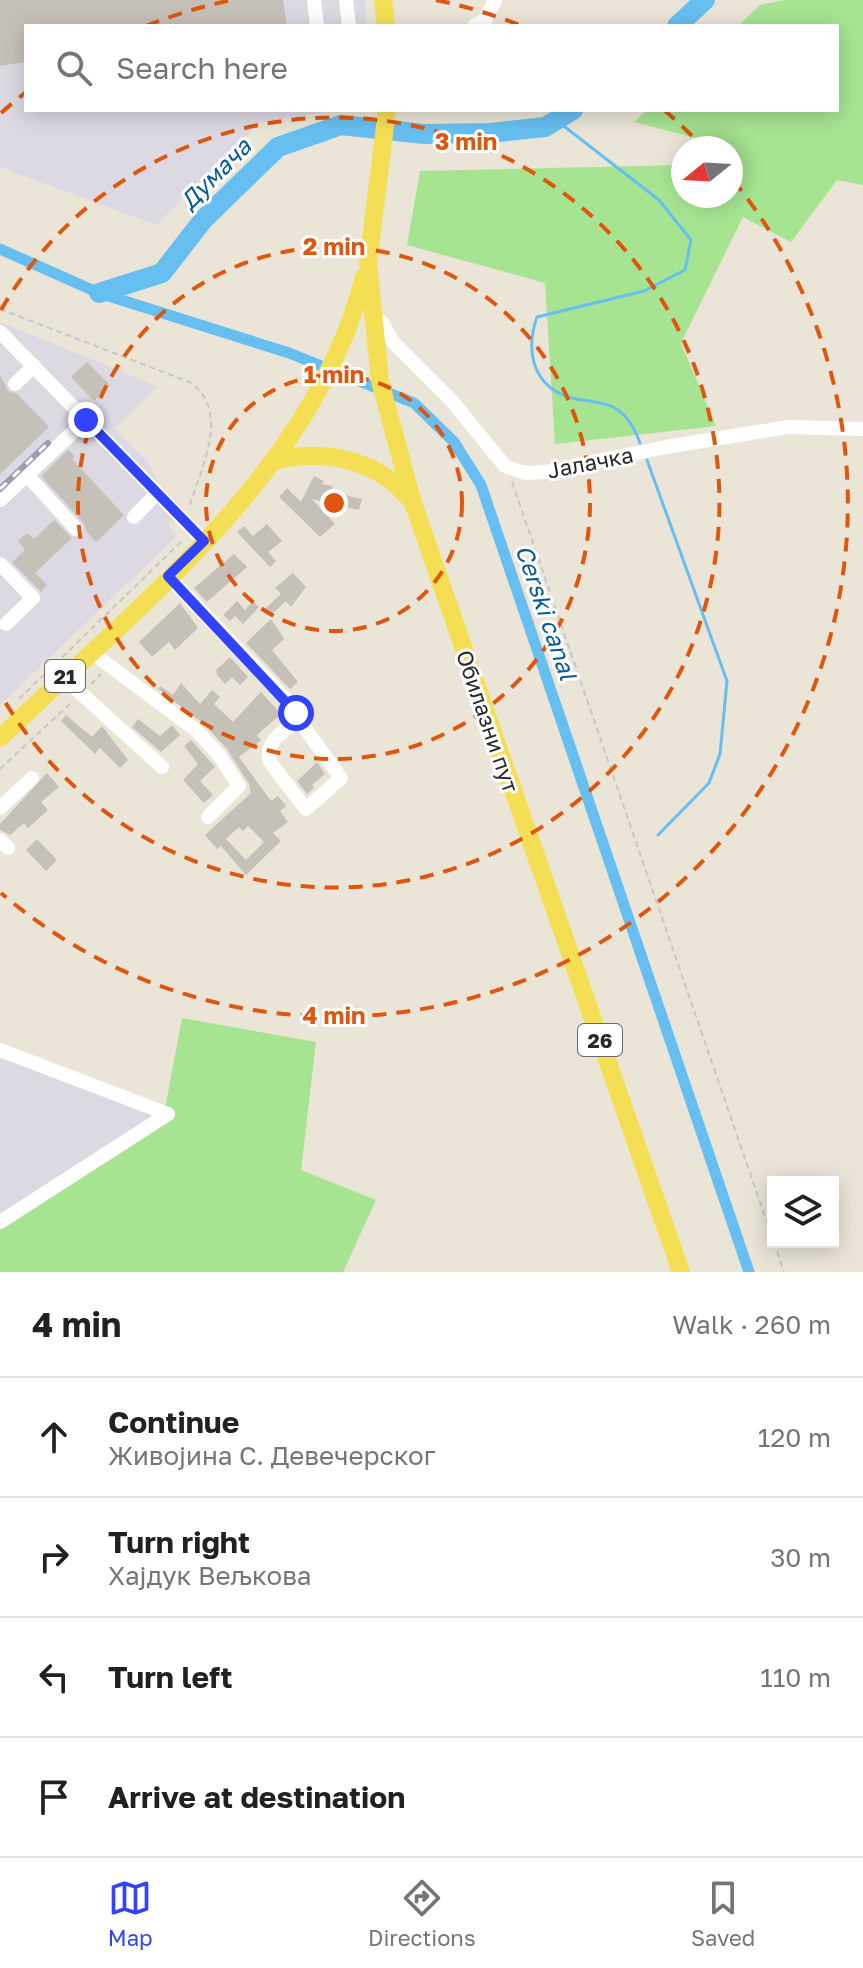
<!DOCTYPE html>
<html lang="en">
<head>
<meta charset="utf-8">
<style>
  body { margin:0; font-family:"Golos Text",sans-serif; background:#f6f6f6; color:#202124 }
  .controls { position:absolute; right:24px; bottom:24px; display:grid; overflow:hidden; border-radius:0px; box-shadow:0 4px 20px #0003 }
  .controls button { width:72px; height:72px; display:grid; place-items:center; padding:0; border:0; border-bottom:2px solid #e0e0e0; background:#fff; color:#202124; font:40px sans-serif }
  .compass { position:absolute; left:671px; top:136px; width:72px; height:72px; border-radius:50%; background:#fff; box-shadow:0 4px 20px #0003; rotate:252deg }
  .stop { position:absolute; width:24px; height:24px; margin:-18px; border:6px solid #3143ff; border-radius:50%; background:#fff }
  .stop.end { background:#3143ff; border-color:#fff; box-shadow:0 2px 8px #0008 }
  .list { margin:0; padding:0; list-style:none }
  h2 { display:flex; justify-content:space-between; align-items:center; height:104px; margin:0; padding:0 32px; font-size:34px }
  h2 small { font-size:26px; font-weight:400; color:#757577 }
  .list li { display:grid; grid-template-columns:52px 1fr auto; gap:24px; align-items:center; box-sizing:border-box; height:120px; padding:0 32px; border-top:2px solid #e0e0e0 }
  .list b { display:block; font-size:30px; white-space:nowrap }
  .list p { margin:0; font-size:26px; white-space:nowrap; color:#757577 }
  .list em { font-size:26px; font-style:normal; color:#757577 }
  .icon { flex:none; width:44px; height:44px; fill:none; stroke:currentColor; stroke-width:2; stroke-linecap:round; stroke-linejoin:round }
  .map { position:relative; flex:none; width:863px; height:1272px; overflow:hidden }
  .search { position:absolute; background:#fff; box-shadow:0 4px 20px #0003; left:24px; right:24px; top:24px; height:88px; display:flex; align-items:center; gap:20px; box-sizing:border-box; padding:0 28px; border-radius:0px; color:#757577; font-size:30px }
  .sheet { height:584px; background:#fff }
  nav { display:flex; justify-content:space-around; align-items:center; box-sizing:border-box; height:112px; border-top:2px solid #e0e0e0; background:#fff; font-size:22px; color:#757577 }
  nav a { display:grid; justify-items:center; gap:4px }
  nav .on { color:#3143ff }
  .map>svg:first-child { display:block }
  .industrial { fill:#ddd9e3 }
  .green { fill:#a6e492 }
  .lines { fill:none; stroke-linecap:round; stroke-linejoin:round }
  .stream { stroke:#67bff1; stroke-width:3 }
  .canal { stroke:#67bff1; stroke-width:11 }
  .river { stroke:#67bff1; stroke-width:20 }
  .building { fill:#c6c1b8; fill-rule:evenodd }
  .path { stroke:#c7c7c7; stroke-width:2; stroke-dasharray:6 4; stroke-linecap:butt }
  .minor { stroke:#fff; stroke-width:14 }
  .major { stroke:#f4df54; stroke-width:18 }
  .rail-casing { stroke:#9b9cb3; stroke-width:6 }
  .rail { stroke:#fff; stroke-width:3; stroke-dasharray:9; stroke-linecap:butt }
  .route { stroke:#3143ff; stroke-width:10 }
  .ring { fill:none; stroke:#de570d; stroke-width:4; stroke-dasharray:14 10 }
  .labels { text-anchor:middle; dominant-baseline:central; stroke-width:6; stroke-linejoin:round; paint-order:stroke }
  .shield { fill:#fff; stroke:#686868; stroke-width:2 }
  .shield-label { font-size:20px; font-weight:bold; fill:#282828 }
  .street-label { font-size:22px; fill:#282828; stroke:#fff }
  .water-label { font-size:24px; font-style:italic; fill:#095a9a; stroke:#fff }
  .centre { fill:#de570d; stroke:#fff; stroke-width:4 }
  .ring-label { font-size:24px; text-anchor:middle; font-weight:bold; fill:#de570d; stroke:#fff; stroke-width:6; stroke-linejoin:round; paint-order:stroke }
</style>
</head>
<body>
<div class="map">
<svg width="863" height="1272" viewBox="0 0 863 1272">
  <rect width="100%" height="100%" fill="#ebe5d8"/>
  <g class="industrial">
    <path d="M0 0H365L367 26H26V110H340L261 122 156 225 0 167Z"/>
    <path d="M0 322 157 386 114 429 148 461 160 486 181 506 168 525 177 536 0 705Z"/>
    <path d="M0 1053 165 1109 0 1225Z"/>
  </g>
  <g class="green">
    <path d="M784 0H863V185L837 180 791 242 743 217 681 343 716 426 555 444 545 283 407 245 420 171 683 165V196H731V164H742L731 147 634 122 647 110H837V26H738L760 5Z"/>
    <path d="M182 1018 316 1042 301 1170 376 1200 343 1272H0V1225L165 1109Z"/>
  </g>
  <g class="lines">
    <g class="stream">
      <path d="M556 120 659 200 691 240 685 270 644 291 537 317C526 348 531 382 565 396 580 402 601 400 615 408 628 416 635 429 640 443"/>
      <path d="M647 460 727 681 720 754 709 783 658 835"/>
    </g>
    <path class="canal" d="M0 249 99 293 289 353 414 403 454 442 481 485 749 1272"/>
    <g class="river">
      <path d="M677 26 705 0"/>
      <path d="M99 293 162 273 203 220 278 147 341 125 424 134 490 133 545 127 573 110"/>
    </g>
  </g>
  <g class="building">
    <path d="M0 0H283L287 26H26V62L0 66Z"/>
    <path d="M87 362 110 385 94 401 71 377Z"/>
    <path d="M0 375 8 391 17 394 49 427 0 474Z"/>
    <path d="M68 450 75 456 72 459 124 515 96 542 86 531 83 522 41 476Z"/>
    <path d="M314 476 324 481 322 484 333 486 331 492 362 499 359 510 312 499 335 524 320 537 279 497 287 488 301 502Z"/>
    <path d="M54 520 72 538 35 573 47 585 41 592 12 562 25 550 18 541 27 533 34 539Z"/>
    <path d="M267 524 282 541 268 552 276 561 270 567 237 532 244 526 253 536Z"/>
    <path d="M234 554 247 567 207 602 194 588Z"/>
    <path d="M293 573 306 587 291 607 286 601 271 615 265 609 281 594 275 588Z"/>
    <path d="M237 601 245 610 253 601 259 607 243 624 235 616 230 621 223 615Z"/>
    <path d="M180 603 198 628 175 650 169 642 152 657 139 642Z"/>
    <path d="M271 619 284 639 272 650 298 682 290 689 246 643Z"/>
    <path d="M230 657 248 677 240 685 232 677 225 684 217 675 216 670Z"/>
    <path d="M181 683 200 704 212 690 220 697 214 704 233 722 261 692 281 714 257 735 261 740 239 757 271 801 278 796 286 806 280 811 288 822 273 833 281 841 246 875 221 846 217 849 205 835 251 793 249 784 227 749 204 724 158 689 160 686 173 695ZM248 826 264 842 246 860 226 839 239 827 243 831Z"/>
    <path d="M66 715 92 737 102 726 128 760 120 768 100 748 95 754 61 721Z"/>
    <path d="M138 719 160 736 172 725 180 735 161 752 132 727Z"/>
    <path d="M191 740 215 767 200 781 213 795 204 803 183 780 198 764 184 746Z"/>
    <path d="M317 762 325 774 312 785 314 788 307 794 297 781Z"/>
    <path d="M47 773 59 787 41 802 48 810 28 828 24 823 10 835 0 830V824Z"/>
    <path d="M37 839 57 860 46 871 26 850Z"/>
  </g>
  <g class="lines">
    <g class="path">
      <path d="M0 309 189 382C232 410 201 467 189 508"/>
      <path d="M512 482 773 1240"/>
      <path d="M91 684 101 674"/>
      <path d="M19 699 184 539"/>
      <path d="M0 769 72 702"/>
      <path d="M774 1242 784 1272"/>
    </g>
    <g class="minor">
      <path d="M314 0 317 26"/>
      <path d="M346 0 349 26"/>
      <path d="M474 26 486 19 495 0"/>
      <path d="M382 322 393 342 451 400 505 466 525 473 545 472 666 447 788 427 863 429"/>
      <path d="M0 332 204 541"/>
      <path d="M15 384 34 366"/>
      <path d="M27 475 76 529"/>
      <path d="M0 500 86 420"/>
      <path d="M134 517 157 493"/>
      <path d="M0 564 33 598 6 624"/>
      <path d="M168 576 295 709 296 721C283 732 264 742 270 762L306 809 341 778 297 717"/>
      <path d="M90 651 197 731 219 755 239 786 208 817"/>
      <path d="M63 677 162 767"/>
      <path d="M0 808 32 778"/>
      <path d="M0 840 8 848"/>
      <path d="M0 1050 168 1114"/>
      <path d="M0 1222 168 1114"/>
    </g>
    <g class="major">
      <path d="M383 0 386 26"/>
      <path d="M387 110 368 263 380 381 412 500 681 1272"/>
      <path d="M274 461C322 448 376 459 409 498"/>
      <path d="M0 738C138 606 315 471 364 277"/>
    </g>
    <defs>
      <path id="rail" d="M0 489 48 443"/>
    </defs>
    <use href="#rail" class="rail-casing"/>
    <use href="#rail" class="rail"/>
  </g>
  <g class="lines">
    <path class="route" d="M86 420 204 541 168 576 296 713"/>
  </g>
  <g class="ring">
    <circle cx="334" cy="503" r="128"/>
    <circle cx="334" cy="503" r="256"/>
    <path d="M1 310A385 385 0 1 1 1 695"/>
    <path d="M1 113A513 513 0 0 1 25 93M146 26A513 513 0 0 1 232 0M436 0A513 513 0 0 1 522 26M664 110A513 513 0 0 1 703 147M733 180A513 513 0 0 1 1 893"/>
  </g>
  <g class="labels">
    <g class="shield">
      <rect x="45" y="660" width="40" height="32" rx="6"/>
      <rect x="578" y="1024" width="44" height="32" rx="6"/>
    </g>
    <g class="shield-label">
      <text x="65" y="676">21</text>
      <text x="600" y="1040">26</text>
    </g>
    <g class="street-label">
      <text transform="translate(590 462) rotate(-11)">Јалачка</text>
      <text transform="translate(488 721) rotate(71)">Обилазни пут</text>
    </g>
    <g class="water-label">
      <text transform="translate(215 173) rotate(-45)">Думача</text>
      <text transform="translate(547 612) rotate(71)">Cerski canal</text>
    </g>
  </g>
  <circle cx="334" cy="503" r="12" class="centre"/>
  <g class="ring-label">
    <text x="466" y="150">3 min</text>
    <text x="334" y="255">2 min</text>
    <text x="334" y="383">1 min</text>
    <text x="334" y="1024">4 min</text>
  </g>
</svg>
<div class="controls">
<button><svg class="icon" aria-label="layers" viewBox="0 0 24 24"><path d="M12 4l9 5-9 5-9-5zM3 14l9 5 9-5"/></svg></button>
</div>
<svg class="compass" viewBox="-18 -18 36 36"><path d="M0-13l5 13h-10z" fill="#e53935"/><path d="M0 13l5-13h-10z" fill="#757577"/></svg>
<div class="stop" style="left:296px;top:713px"></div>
<div class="stop end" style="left:86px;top:420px"></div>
<div class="search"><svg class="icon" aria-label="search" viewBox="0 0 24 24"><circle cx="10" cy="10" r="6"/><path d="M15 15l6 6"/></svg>Search here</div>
</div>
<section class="sheet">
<h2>4 min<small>Walk · 260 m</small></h2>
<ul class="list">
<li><svg class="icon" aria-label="ahead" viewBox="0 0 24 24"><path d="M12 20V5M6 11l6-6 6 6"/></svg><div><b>Continue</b><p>Живојина С. Девечерског</p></div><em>120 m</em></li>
<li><svg class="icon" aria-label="right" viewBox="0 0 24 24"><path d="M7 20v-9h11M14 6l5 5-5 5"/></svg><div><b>Turn right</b><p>Хајдук Вељкова</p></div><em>30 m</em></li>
<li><svg class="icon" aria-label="left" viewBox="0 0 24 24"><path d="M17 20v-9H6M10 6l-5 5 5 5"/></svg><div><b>Turn left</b></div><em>110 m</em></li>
<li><svg class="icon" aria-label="arrive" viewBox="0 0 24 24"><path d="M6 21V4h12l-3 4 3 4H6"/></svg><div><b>Arrive at destination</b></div></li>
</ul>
</section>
<nav>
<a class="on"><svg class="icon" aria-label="map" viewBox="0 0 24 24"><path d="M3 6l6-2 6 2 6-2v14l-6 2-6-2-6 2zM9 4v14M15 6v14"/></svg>Map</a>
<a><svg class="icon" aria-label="directions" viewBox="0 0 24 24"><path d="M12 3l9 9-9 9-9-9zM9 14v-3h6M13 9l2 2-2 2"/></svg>Directions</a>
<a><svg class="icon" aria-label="saved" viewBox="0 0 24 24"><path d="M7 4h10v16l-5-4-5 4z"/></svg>Saved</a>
</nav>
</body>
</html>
